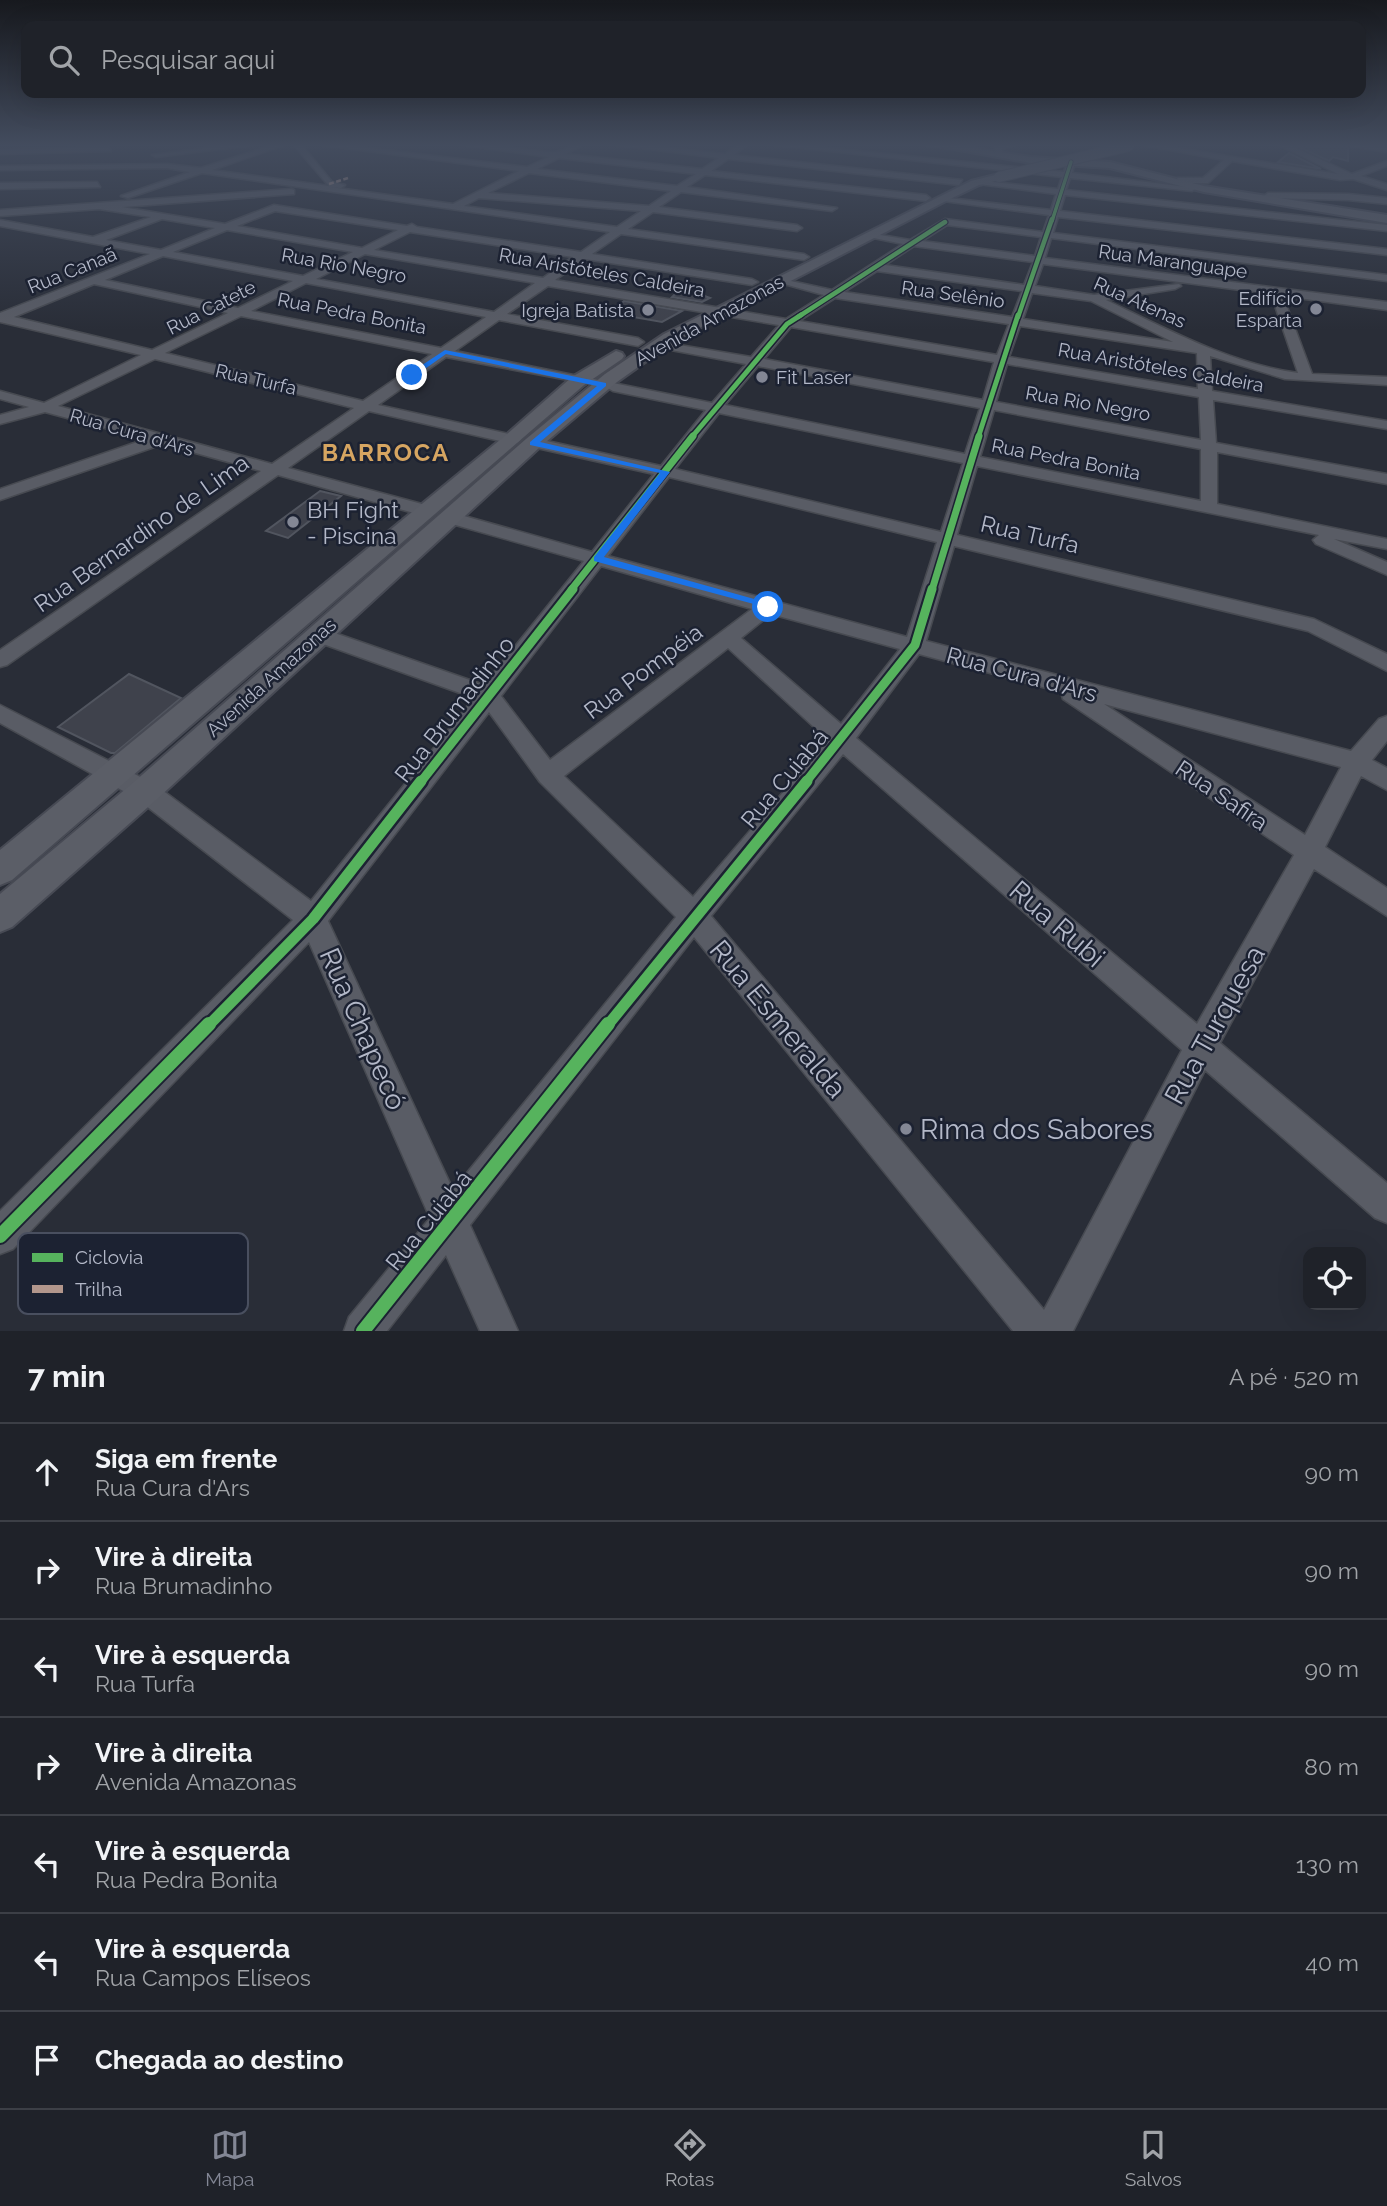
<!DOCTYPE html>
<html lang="pt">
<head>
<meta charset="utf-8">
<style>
  body { margin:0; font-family:Raleway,sans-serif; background:#272a31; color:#f1f3f6 }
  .controls { position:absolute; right:21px; bottom:21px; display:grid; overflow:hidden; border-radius:14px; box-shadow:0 7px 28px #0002 }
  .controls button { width:63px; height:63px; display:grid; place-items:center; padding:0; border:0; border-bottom:2px solid #3c3f46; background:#1f2229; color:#f1f3f6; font:35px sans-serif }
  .stop { position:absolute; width:21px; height:21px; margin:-16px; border:5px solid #1a73e8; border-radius:50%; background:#fff }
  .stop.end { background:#1a73e8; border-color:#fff; box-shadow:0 2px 7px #0008 }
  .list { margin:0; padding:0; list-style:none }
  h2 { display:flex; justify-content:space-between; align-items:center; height:91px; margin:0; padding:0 28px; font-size:30px }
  h2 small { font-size:23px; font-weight:400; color:#a1a4a8 }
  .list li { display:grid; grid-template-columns:46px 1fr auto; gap:21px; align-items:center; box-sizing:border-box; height:98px; padding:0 28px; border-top:2px solid #3c3f46 }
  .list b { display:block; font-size:26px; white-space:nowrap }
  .list p { margin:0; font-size:23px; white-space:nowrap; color:#a1a4a8 }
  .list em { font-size:23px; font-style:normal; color:#a1a4a8 }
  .icon { flex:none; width:38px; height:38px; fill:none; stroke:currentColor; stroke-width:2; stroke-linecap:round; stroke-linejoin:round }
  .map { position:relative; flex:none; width:1387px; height:1331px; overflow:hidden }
  .search { position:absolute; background:#1f2229; box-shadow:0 7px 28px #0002; left:21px; right:21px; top:21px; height:77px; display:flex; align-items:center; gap:18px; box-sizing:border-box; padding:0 24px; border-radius:14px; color:#a1a4a8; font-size:26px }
  .sheet { height:777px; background:#1f2229 }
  nav { display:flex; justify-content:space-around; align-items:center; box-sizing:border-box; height:98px; border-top:2px solid #3c3f46; background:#1f2229; font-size:19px; color:#a1a4a8 }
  nav a { display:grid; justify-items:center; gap:4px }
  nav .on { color:#838795 }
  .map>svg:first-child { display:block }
  .building { fill:#3f424c; stroke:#51555f; stroke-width:2 }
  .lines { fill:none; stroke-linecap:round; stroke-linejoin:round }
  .minor-casing { stroke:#474a51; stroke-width:3 }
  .major-casing { stroke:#474a54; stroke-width:4 }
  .minor { fill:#595c65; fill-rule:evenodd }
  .major { fill:#5b5e67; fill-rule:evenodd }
  .major-bridge-casing { stroke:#474a54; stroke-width:12; stroke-linecap:butt }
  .major-bridge { stroke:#5b5e67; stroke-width:10 }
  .quiet { stroke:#b2968c; stroke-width:2.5; stroke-dasharray:5 2.5; stroke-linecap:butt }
  .cycleway-far6-casing { stroke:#1c2232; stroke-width:5 }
  .cycleway-far5-casing { stroke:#1c2232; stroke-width:7 }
  .cycleway-far4-casing { stroke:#1c2232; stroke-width:8 }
  .cycleway-far3-casing { stroke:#1c2232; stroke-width:10 }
  .cycleway-far2-casing { stroke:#1c2232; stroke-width:13 }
  .cycleway-far1-casing { stroke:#1c2232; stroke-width:16 }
  .cycleway-casing { stroke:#1c2232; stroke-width:18 }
  .cycleway-far6 { stroke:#56b35d; stroke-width:3.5 }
  .cycleway-far5 { stroke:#56b35d; stroke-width:4.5 }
  .cycleway-far4 { stroke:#56b35d; stroke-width:5 }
  .cycleway-far3 { stroke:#56b35d; stroke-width:7 }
  .cycleway-far2 { stroke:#56b35d; stroke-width:9 }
  .cycleway-far1 { stroke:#56b35d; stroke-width:11 }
  .cycleway { stroke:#56b35d; stroke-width:14 }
  .route { fill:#1a73e8 }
  .poi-dot { fill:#838795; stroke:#1c2232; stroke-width:2.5 }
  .labels { text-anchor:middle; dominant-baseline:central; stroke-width:5; stroke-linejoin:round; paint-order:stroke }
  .far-street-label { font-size:19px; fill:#b3b8c8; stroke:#1c2232 }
  .far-poi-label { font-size:19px; fill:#b3b8c8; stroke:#1c2232; text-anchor:end }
  .poi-label { font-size:23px; fill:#b3b8c8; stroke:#1c2232; text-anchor:start }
  .street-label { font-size:23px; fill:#b3b8c8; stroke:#1c2232 }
  .far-district-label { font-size:24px; font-weight:bold; letter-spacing:2px; fill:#d6a561; stroke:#1c2232 }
  .near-street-label { font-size:28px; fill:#b3b8c8; stroke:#1c2232 }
  .near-poi-label { font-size:28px; fill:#b3b8c8; stroke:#1c2232; text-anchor:start }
  .key { fill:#1c2232; stroke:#494f5f; stroke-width:2 }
  .key-label { font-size:19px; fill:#b3b8c8 }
</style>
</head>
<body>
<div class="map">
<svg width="1387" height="1331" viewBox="0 0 1387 1331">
  <rect width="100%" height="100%" fill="#292d37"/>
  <g class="building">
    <path d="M1299 144H1345L1348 148V161L1333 157 1329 161 1297 146Z"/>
    <path d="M1289 153 1321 169 1278 162Z"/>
    <path d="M682 288 710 298 702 302 672 297Z"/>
    <path d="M624 301 682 311 662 322 610 313Z"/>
    <path d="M320 491 341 496 288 538 266 531Z"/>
    <path d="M129 674 181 698 115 753H111L58 727Z"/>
  </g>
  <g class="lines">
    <defs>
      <g id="minor">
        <path d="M237 144H259L156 157 152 155Z"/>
        <path d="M276 144H287L212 170 329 186 293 144H301L332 182 345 185 341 188 330 187 453 204 519 171 315 144H335L527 167 549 157 457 144C489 143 520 150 552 152 563 153 572 144 584 144L566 154 702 169 719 158 611 144H633L725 154 739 144H748L734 155 962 180 959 185 728 159 711 171 926 195 930 198 926 201 705 175 687 187 837 208 832 211 681 192 659 207 797 225 802 228 797 231 653 212 628 229 804 254 809 257 804 260 621 234 592 254 752 279 758 282 752 285 585 259 555 280 786 319 824 295 777 282V278L832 290 903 244 869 237V233L910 240 945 219 1043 232 1049 215 936 200 940 197 1051 210 1056 194 971 183 975 180 1058 189 1062 177 767 144H790L1064 172 1067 162 1071 160 1075 162 1072 173 1196 188 1192 191 1070 178 1066 190 1387 225V231L1065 195 1060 211 1387 249V255L1058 217 1053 233 1387 275V281L1051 238 1045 258 1387 302V310L1283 296 1312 374 1387 377V385L1285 379 1210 356 1212 391 1387 421V429L1213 400 1216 443 1387 474V484L1217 452V504L1387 539V549L1334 539 1387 562V575L1316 544 1313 540 1319 535 977 466 957 535 1314 619 1387 654V671L1308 631 954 546 926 641 1351 751 1379 719 1387 716V741L1372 760 1387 768V790L1361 776 1325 847 1387 888V916L1314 869 1220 1043 1387 1183V1223L1375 1218 1205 1070 1073 1331H1013L694 937 470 1225 518 1331H480L446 1255 387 1331H344L349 1317 430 1218 309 942 13 1249 0 1254V1211L293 920 136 798 0 723V705L154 784 311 901 474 698 312 640 309 635 312 630H326L484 685 584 561 445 522 442 518 445 514H457L592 552 654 474 528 446 525 443 528 440 533 438 661 466 706 410 613 391 606 387 446 357 378 405 518 436 521 439 518 442 513 444 369 411 288 468 433 507 436 511 433 515H421L278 475 7 665 0 667V650L261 471 163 444 0 500V489L146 439 45 412 0 424V415L29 407 0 399V391L44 403 141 355 0 322V313L150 254 0 226V220L93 237 151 217 99 209 0 216V210L291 189 294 190V194L122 207 225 224 274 205 407 226 412 224 417 227 581 252 610 232 202 173 128 198 121 196 190 172 167 168 0 170V166L167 164 201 168ZM559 158 696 174 677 186 537 169ZM529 173 671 191 649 206 488 193ZM479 198 641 211 617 227 464 206ZM275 211 398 230 362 248 237 226ZM162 219 215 228 161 250 106 240ZM947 225 1041 237 1035 256 922 241ZM227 230 353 252 303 276 173 252ZM410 232 573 257 543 278 374 250ZM914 246 1033 262 1024 285 885 265ZM365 254 535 283 494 312 316 279ZM163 256 293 281 238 308 105 280ZM1043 264 1271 294 1298 373C1231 364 1167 329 1106 300L1175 289 1181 286 1179 284 1094 295 1035 286ZM877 271 1022 291 1012 317 844 292ZM306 283 486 317 441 348 251 311ZM94 284 228 313 152 350 14 317ZM548 286 779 325 751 357 655 341V347L746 364 712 403 455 351 499 320 638 346 644 342 638 338 507 314ZM1032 293 1091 301 1173 342 1023 319ZM835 298 1009 324 997 355 799 321ZM241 316 432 354 363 401 165 353ZM1020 326 1197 353 1198 389 1009 357ZM791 327 994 362 983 400 764 359ZM155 359 354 408 272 464 58 406ZM1007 364 1199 397 1201 440 996 402ZM758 366 980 408 965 454 725 405ZM994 410 1201 449V501L980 457ZM719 413 963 463 941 532 675 469ZM669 477 937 542 907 637 608 556ZM601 566 752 609 550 760 501 696ZM771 614 900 649 841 724 741 638ZM728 648 828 740 693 897 564 776ZM919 654 1061 692 1063 699 1294 855 1197 1024 856 738ZM1104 704 1341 767 1305 835ZM489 712 540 782 676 917 453 1190 328 921ZM843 754 1182 1050 1044 1310 711 916Z"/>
        <path d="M917 144H944L948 146 944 148Z"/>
        <path d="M1005 144H1018L1002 149 1003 155H997L994 146Z"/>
        <path d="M1138 144H1154L1338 174 1277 144H1287L1352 174 1387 161V166L1361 176 1387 184V190L1353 179 1340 180 1232 161 1208 183H1180L1177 178H1203L1224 160Z"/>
        <path d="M1347 144 1387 148V152L1351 146Z"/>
        <path d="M108 147 111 151 0 154V150Z"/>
        <path d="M97 182 100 187 0 189V183Z"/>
        <path d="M1268 193 1348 194 1387 198V204L1348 200 1265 198 1264 196Z"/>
      </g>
      <g id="major">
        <path d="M926 144H947L1031 157 1110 162 1204 186 1387 215V223L1204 192 1110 168 1031 163Z"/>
        <path d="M999 174 1004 177 1003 179 979 185 944 202 676 340 617 382 540 447 156 800 12 927 0 932V894L134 782 526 439 605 374 664 334 971 181Z"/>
        <path d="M616 351 622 353 624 356 622 359 584 385 12 880 0 885V850L506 435 572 377Z"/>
      </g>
    </defs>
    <use href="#minor" class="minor-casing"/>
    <use href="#major" class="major-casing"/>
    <use href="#minor" class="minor"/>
    <use href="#major" class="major"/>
    <defs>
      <path id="major-bridge" d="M999 177 1129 146"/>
    </defs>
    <use href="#major-bridge" class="major-bridge-casing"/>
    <use href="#major-bridge" class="major-bridge"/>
    <path class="quiet" d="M329 184 348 178"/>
    <defs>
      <path id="cycleway-far6" d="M1052 221 1071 162"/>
      <g id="cycleway-far5">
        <path d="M798 317 945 222"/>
        <path d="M1018 317 1052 219"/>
      </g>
      <g id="cycleway-far4">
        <path d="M691 438 787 324 801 315"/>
        <path d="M978 438 1018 315"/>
      </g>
      <g id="cycleway-far3">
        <path d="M571 590 693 436"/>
        <path d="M932 590 979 436"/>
      </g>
      <g id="cycleway-far2">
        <path d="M420 783 573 589"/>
        <path d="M805 783 915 645 932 589"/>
      </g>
      <g id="cycleway-far1">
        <path d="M208 1026 313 919 421 781"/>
        <path d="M607 1026 807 781"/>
      </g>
      <g id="cycleway">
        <path d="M0 1236 209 1024"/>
        <path d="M363 1331 608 1024"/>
      </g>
    </defs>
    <use href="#cycleway-far6" class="cycleway-far6-casing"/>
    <use href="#cycleway-far5" class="cycleway-far5-casing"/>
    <use href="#cycleway-far4" class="cycleway-far4-casing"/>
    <use href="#cycleway-far3" class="cycleway-far3-casing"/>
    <use href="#cycleway-far2" class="cycleway-far2-casing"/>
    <use href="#cycleway-far1" class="cycleway-far1-casing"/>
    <use href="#cycleway" class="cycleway-casing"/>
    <use href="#cycleway-far6" class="cycleway-far6"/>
    <use href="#cycleway-far5" class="cycleway-far5"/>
    <use href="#cycleway-far4" class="cycleway-far4"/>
    <use href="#cycleway-far3" class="cycleway-far3"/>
    <use href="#cycleway-far2" class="cycleway-far2"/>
    <use href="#cycleway-far1" class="cycleway-far1"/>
    <use href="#cycleway" class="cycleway"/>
  </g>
  <linearGradient id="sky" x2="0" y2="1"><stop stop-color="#17191e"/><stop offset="0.44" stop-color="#434c5e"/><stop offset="1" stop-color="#434c5e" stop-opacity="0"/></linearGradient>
  <rect width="1387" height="330" fill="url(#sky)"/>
  <path class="route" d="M445 350 606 383V386L540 442 670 472 604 557 772 604V609L594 561V557L660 473 530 445V442L597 386 446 354 415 376H410V373Z"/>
  <g class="poi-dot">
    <circle cx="1316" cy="309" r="7"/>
    <circle cx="648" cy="310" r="7"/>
    <circle cx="762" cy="377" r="7"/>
    <circle cx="293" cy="522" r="7"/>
    <circle cx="906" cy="1129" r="7"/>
  </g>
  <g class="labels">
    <g class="far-street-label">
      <text transform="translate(1173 261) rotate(8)">Rua Maranguape</text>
      <text transform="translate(344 265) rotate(10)">Rua Rio Negro</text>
      <text transform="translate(72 270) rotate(-22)">Rua Canaã</text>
      <text transform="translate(602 272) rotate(10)">Rua Aristóteles Caldeira</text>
      <text transform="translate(953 294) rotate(8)">Rua Selênio</text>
      <text transform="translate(1140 302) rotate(24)">Rua Atenas</text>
      <text transform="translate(211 307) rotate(-27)">Rua Catete</text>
      <text transform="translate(352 313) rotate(11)">Rua Pedra Bonita</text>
      <text transform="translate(709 320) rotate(-29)">Avenida Amazonas</text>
      <text transform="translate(1161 367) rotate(10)">Rua Aristóteles Caldeira</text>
      <text transform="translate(256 379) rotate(13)">Rua Turfa</text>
      <text transform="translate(1088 403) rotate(10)">Rua Rio Negro</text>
      <text transform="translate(132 432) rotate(16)">Rua Cura d'Ars</text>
      <text transform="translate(1066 459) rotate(11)">Rua Pedra Bonita</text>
      <text transform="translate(271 677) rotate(-42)">Avenida Amazonas</text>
    </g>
    <g class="far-poi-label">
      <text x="1302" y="298">Edifício<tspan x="1302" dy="22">Esparta</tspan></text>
      <text x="634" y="310">Igreja Batista</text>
      <text x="776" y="377" text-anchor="start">Fit Laser</text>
    </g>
    <g class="poi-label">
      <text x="307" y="509">BH Fight<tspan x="307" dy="26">- Piscina</tspan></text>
    </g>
    <g class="street-label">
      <text transform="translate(141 533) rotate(-35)">Rua Bernardino de Lima</text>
      <text transform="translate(1030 534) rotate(13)">Rua Turfa</text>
      <text transform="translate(643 671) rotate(-37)">Rua Pompéia</text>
      <text transform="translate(1022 674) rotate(15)">Rua Cura d'Ars</text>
      <text transform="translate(454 709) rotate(-52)">Rua Brumadinho</text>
      <text transform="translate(784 778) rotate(-50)">Rua Cuiabá</text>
      <text transform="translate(1222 795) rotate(34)">Rua Safira</text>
      <text transform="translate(428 1220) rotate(-51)">Rua Cuiabá</text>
    </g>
    <g class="far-district-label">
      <text x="386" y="452">BARROCA</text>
    </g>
    <g class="near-street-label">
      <text transform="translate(1057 924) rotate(41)">Rua Rubi</text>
      <text transform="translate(778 1019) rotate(50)">Rua Esmeralda</text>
      <text transform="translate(1215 1025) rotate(-61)">Rua Turquesa</text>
      <text transform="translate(363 1029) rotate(66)">Rua Chapecó</text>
    </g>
    <g class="near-poi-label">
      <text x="920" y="1129">Rima dos Sabores</text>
    </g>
  </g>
  <rect x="18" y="1233" width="230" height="81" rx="10" class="key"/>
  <rect x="32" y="1253" width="31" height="9" fill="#56b35d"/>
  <rect x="32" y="1285" width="31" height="8" fill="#b2968c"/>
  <g class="key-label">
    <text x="75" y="1264">Ciclovia</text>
    <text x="75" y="1296">Trilha</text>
  </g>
</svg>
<div class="controls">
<button><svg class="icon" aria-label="locate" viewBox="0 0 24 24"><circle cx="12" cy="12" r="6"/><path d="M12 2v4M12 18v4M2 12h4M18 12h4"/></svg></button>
</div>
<div class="stop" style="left:768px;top:607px"></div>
<div class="stop end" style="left:412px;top:375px"></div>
<div class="search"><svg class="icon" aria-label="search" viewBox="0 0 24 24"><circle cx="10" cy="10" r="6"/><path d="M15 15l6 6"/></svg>Pesquisar aqui</div>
</div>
<section class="sheet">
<h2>7 min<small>A pé · 520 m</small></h2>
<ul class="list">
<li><svg class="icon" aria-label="ahead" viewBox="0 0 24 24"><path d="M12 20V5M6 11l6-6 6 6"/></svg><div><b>Siga em frente</b><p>Rua Cura d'Ars</p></div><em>90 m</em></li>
<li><svg class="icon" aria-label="right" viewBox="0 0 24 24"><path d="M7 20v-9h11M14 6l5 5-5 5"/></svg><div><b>Vire à direita</b><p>Rua Brumadinho</p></div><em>90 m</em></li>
<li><svg class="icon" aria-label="left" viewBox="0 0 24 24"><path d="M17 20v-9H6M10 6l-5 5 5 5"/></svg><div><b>Vire à esquerda</b><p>Rua Turfa</p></div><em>90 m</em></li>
<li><svg class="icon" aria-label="right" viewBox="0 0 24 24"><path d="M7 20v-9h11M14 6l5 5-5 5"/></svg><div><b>Vire à direita</b><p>Avenida Amazonas</p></div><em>80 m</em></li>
<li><svg class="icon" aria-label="left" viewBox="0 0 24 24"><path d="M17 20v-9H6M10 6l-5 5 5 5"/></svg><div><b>Vire à esquerda</b><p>Rua Pedra Bonita</p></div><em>130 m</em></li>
<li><svg class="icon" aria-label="left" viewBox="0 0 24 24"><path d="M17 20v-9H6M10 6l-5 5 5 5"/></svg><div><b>Vire à esquerda</b><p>Rua Campos Elíseos</p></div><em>40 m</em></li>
<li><svg class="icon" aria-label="arrive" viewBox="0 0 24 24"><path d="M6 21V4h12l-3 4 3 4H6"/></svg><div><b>Chegada ao destino</b></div></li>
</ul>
</section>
<nav>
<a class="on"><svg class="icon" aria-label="map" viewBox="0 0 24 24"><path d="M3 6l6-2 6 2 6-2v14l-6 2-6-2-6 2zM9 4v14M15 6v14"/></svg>Mapa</a>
<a><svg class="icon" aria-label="directions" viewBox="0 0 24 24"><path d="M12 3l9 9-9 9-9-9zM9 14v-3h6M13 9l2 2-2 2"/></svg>Rotas</a>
<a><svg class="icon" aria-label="saved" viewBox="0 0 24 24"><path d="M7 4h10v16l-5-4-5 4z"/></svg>Salvos</a>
</nav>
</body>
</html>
